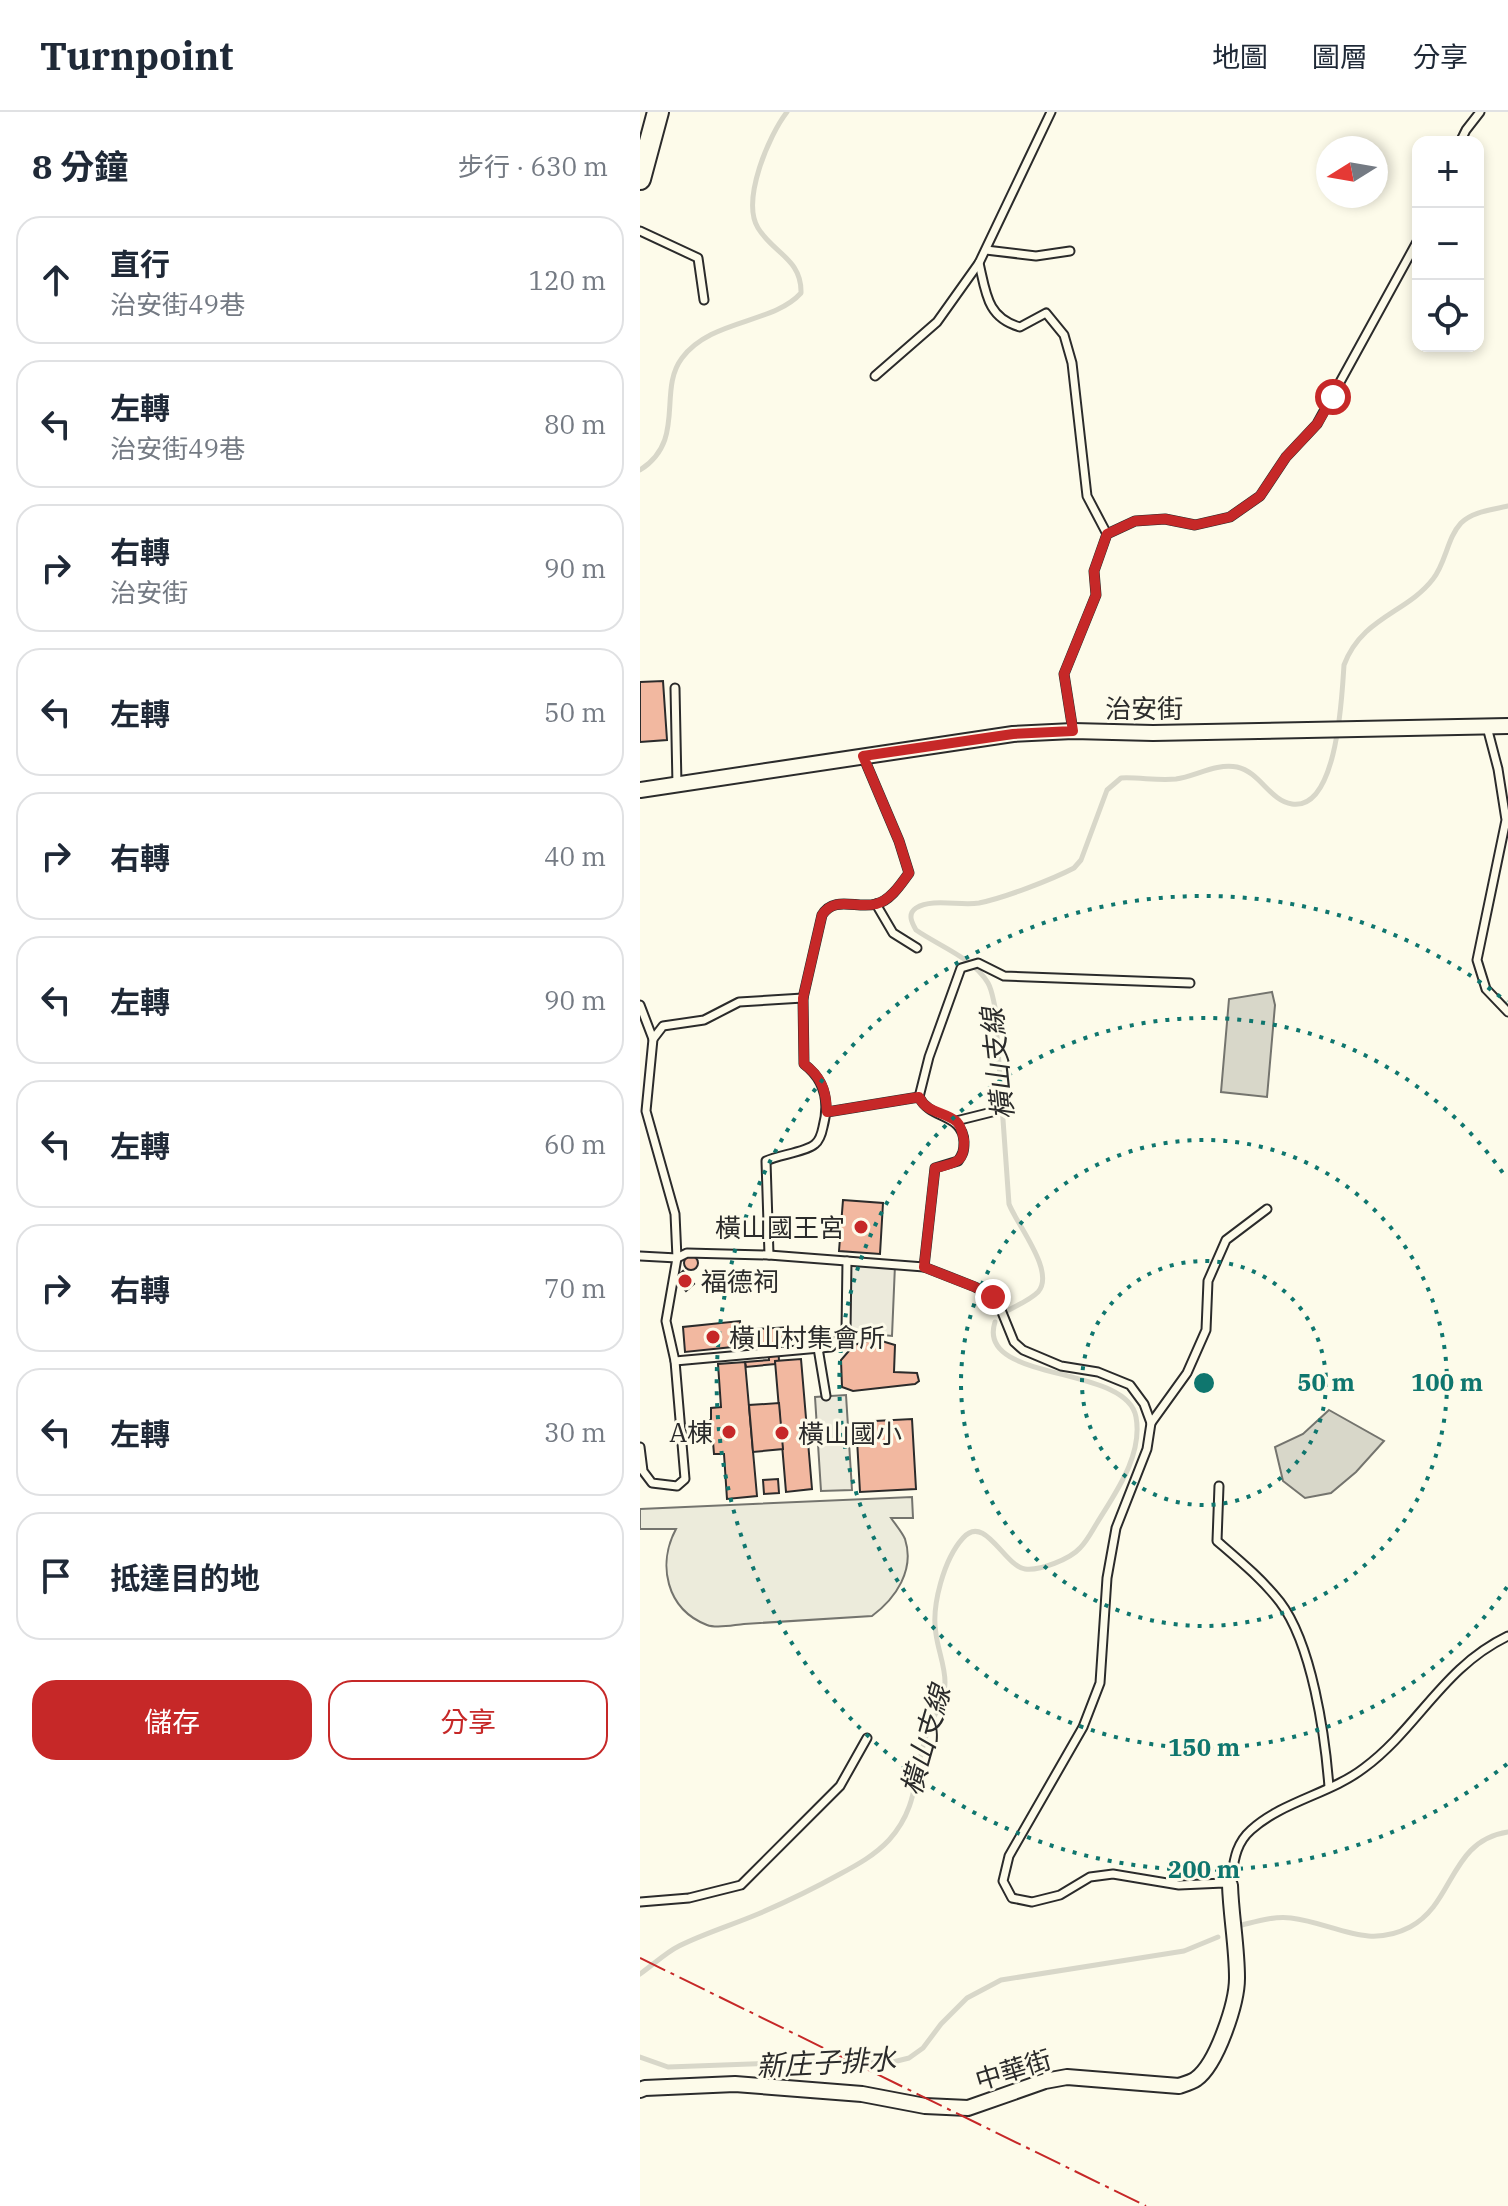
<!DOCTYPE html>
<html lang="zh-TW">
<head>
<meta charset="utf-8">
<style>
  body { margin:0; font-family:"IBM Plex Serif","Noto Sans TC",serif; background:#f6f6f7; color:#1f2937 }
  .controls { position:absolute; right:24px; top:24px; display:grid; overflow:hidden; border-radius:16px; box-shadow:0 4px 12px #0003 }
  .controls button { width:72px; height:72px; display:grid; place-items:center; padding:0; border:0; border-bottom:2px solid #e0e1e3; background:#fff; color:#1f2937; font:40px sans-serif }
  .compass { position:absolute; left:676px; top:24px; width:72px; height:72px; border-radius:50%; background:#fff; box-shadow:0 4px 12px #0003; rotate:259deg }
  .stop { position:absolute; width:24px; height:24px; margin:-18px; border:6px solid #c62828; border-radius:50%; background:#fff }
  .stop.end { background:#c62828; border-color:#fff; box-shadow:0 2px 8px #0008 }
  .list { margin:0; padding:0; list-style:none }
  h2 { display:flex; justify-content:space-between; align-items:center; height:104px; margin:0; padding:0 32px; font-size:34px }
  h2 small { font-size:26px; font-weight:400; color:#747a83 }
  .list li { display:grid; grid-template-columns:52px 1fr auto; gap:24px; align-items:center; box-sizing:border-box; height:128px; margin:0 16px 16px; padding:0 16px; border:2px solid #e0e1e3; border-radius:24px }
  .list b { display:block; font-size:30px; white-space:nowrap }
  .list p { margin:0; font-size:26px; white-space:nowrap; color:#747a83 }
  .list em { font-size:26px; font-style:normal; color:#747a83 }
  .actions { display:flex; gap:16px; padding:24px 32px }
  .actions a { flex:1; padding:18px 0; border:2px solid #c62828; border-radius:24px; text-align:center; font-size:28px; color:#c62828 }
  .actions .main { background:#c62828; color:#fff }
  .icon { flex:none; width:44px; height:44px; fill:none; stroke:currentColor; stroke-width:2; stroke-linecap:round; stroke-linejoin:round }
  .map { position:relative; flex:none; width:868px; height:2094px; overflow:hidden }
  header { display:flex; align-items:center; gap:48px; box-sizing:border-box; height:112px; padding:0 40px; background:#fff; border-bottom:2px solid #e0e1e3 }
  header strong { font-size:38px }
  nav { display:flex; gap:44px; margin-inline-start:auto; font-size:28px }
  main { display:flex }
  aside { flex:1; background:#fff }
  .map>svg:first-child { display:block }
  .green { fill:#ecebdb; stroke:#74746e; stroke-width:2 }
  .parking { fill:#eceadb; stroke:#74746e; stroke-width:2 }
  .water { fill:#d8d7c9; stroke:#74746e; stroke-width:2 }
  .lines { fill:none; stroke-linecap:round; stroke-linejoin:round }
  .stream { stroke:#d8d7c9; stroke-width:5 }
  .building { fill:#f2b8a0; stroke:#2b2b2b; stroke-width:2 }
  .lane-casing { stroke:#2b2b2b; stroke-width:11 }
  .street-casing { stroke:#2b2b2b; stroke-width:18 }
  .secondary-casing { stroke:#2b2b2b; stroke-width:24 }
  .lane { stroke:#fdfbea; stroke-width:7 }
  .street { stroke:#fdfbea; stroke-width:14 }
  .secondary { stroke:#fdfbea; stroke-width:20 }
  .power { stroke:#c62828; stroke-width:2; stroke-dasharray:28 6 4 6; stroke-linecap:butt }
  .route { stroke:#c62828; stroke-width:10 }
  .ring { fill:none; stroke:#0f766e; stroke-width:4; stroke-dasharray:4 8 }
  .poi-dot { fill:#c62828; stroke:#fdfbea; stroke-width:3 }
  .labels { text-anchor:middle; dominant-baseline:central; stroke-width:6; stroke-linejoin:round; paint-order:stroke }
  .street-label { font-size:26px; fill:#2b2b2b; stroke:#fdfbea }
  .poi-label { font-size:26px; fill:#2b2b2b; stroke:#fdfbea; text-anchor:start }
  .water-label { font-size:28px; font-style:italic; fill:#2b2b2b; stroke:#fdfbea }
  .centre { fill:#0f766e; stroke:#fdfbea; stroke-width:4 }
  .ring-label { font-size:24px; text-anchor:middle; font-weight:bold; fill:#0f766e; stroke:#fdfbea; stroke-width:6; stroke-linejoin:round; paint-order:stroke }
</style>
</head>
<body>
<header>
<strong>Turnpoint</strong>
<nav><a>地圖</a><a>圖層</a><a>分享</a></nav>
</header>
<main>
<aside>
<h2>8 分鐘<small>步行 · 630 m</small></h2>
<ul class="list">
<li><svg class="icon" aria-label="ahead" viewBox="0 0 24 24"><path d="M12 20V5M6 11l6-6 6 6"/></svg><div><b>直行</b><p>治安街49巷</p></div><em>120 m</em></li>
<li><svg class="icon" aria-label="left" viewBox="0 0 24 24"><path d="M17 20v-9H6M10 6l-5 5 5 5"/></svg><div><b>左轉</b><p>治安街49巷</p></div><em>80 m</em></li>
<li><svg class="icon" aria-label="right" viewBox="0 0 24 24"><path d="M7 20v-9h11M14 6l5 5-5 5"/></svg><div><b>右轉</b><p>治安街</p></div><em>90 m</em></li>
<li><svg class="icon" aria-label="left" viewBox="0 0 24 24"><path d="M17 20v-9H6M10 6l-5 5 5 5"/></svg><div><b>左轉</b></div><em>50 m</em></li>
<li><svg class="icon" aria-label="right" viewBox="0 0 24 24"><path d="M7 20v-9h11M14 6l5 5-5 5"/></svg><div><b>右轉</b></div><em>40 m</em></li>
<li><svg class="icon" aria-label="left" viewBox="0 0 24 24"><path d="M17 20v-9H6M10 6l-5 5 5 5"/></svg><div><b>左轉</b></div><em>90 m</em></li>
<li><svg class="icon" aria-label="left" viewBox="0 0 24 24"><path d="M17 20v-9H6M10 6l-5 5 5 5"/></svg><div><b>左轉</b></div><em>60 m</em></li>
<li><svg class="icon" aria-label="right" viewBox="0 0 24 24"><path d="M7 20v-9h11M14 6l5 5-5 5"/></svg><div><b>右轉</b></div><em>70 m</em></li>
<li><svg class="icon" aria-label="left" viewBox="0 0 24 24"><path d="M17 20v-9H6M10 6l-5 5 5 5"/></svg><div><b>左轉</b></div><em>30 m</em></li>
<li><svg class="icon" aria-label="arrive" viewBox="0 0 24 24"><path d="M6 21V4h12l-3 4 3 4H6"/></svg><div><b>抵達目的地</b></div></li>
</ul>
<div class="actions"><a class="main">儲存</a><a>分享</a></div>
</aside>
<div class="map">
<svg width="868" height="2094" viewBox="0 0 868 2094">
  <rect width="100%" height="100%" fill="#fdfbea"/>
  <path class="green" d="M272 1385 273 1406H251C255 1412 262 1420 265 1427 275 1458 256 1486 232 1504 190 1507 147 1509 104 1512 93 1513 77 1517 67 1513 26 1497 17 1452 36 1417H0V1397Z"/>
  <g class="parking">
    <path d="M207 1149 255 1153 252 1224 206 1219Z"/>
    <path d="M206 1283 212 1378 181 1379 175 1285Z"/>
  </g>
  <g class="water">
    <path d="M632 880 635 893 627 985 581 980 589 887Z"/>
    <path d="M689 1298 744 1329 716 1360 691 1381 665 1386 643 1369 635 1335 663 1322Z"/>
  </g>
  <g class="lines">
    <g class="stream">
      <path d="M0 358C47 328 17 279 42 246 71 207 133 212 161 181 162 147 133 141 118 116 101 88 129 23 147 0"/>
      <path d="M365 1200C375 1194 389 1189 398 1180 416 1160 377 1113 369 1092L355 895C353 887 352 878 348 871 333 846 299 834 276 818 272 811 267 802 276 796 292 786 320 794 339 791 364 786 411 768 434 756L441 748 467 678 481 666C499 665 518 669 536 667 556 664 576 651 597 655 620 660 630 689 652 692 698 699 702 581 704 553 722 505 767 501 793 467 806 451 807 426 821 411 833 399 853 398 868 394"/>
      <path d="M602 1813C618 1809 634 1804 651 1806 694 1811 726 1838 770 1815 815 1791 809 1729 868 1720"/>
      <path d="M0 1862C13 1853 25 1841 39 1834 65 1821 92 1813 118 1802 146 1790 173 1777 200 1762 217 1753 235 1743 249 1728 280 1694 273 1660 287 1621 293 1604 305 1588 305 1570 305 1554 298 1538 296 1522 291 1494 304 1447 323 1426 345 1401 364 1454 385 1457 400 1459 430 1447 440 1436 447 1429 452 1419 457 1411 476 1380 503 1343 496 1305 487 1252 335 1271 355 1210"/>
      <path d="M0 1945 28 1955 161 1950 249 1951 269 1946 283 1936 301 1912 327 1886 361 1868 544 1839 578 1825"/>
    </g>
  </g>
  <g class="building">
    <path d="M23 569 27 628 0 630V570Z"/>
    <path d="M203 1088 243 1091 240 1142 199 1139Z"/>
    <circle cx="51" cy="1151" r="7"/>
    <path d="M43 1159 54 1172 46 1179 35 1166Z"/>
    <path d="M100 1209 102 1234 45 1240 43 1215Z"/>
    <path d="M150 1215 151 1232 118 1234 117 1217Z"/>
    <path d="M235 1227 255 1233 254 1260 277 1261 279 1269 275 1272 213 1279 202 1275 201 1248 214 1233Z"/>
    <path d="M138 1232 139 1249H135V1252L106 1255 105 1250 129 1248 128 1233Z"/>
    <path d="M161 1247 172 1377 146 1380 135 1249Z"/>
    <path d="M105 1250 117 1384 87 1387 84 1342H74L73 1330 67 1327 66 1314 71 1307V1296L81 1295 78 1252Z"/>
    <path d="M139 1291 143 1337 113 1340 109 1293Z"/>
    <path d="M272 1307 276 1377 220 1380 216 1310Z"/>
    <path d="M138 1367 139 1381 124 1382 123 1368Z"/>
  </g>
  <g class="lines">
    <defs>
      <g id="lane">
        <path d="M820 30 826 18 840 0"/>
        <path d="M0 119 58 146 64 188"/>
        <path d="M346 138 396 144 430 139"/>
        <path d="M339 151C346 181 347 206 380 215L406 201 424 223 432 251 447 384 467 422"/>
        <path d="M235 264 297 210 339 151 411 0"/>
        <path d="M35 576 37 673"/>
        <path d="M847 615 858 657 866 708 837 848 846 877 868 900"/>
        <path d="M433 619 424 562 456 483 454 459 467 422 495 409 525 407 555 413 590 405 620 384 646 345 677 312 778 128"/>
        <path d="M236 792 253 821 277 836"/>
        <path d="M0 893 13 927"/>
        <path d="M279 985 289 945 321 856 338 851 364 864 550 871"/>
        <path d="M187 1000 279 985C290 1008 323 1001 324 1030 324 1039 323 1042 318 1049L295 1056 284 1155"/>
        <path d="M316 1009 368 996"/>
        <path d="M129 1143 126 1049C138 1043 166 1040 175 1032 180 1028 182 1020 183 1015 190 989 185 968 164 952L163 886 182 803C194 783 217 797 236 792 250 789 261 772 269 761L259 729 223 644"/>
        <path d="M0 1144 37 1146 47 1141 129 1143 284 1155 335 1175 353 1185 359 1193 374 1230 383 1238 421 1254 458 1260 490 1273 504 1292 511 1311 507 1337 476 1416 467 1466 460 1571 443 1615 369 1744 363 1769 372 1786 392 1790 420 1783 450 1765 473 1762 539 1773 584 1771 590 1773C594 1752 594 1733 611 1718 643 1689 690 1682 724 1656 778 1616 803 1555 868 1524"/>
        <path d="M178 1236 186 1284"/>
        <path d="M35 1249 191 1235 206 1219 207 1149"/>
        <path d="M511 1311 547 1261 566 1218 568 1169 586 1128 627 1097"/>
        <path d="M0 1335 3 1359 12 1371 37 1374 45 1367 35 1249 26 1209 37 1146 35 1102 6 999 13 927 23 914 64 908 99 890 163 886"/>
        <path d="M579 1374 577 1429C599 1448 622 1467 640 1490 672 1532 685 1623 689 1675"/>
        <path d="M0 1790 49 1786 101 1773 200 1674 227 1626"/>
      </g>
      <g id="street">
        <path d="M0 678 373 622 433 619 513 621 868 614"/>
        <path d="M0 1978 5 1976 95 1972 222 1982 285 1994 328 1996 405 1969 427 1965 539 1974C545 1972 552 1970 556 1967 577 1952 597 1891 597 1866 597 1835 591 1804 590 1773"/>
      </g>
      <path id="secondary" d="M0 67 18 0"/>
    </defs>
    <use href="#lane" class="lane-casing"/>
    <use href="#street" class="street-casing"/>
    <use href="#secondary" class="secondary-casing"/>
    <use href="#lane" class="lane"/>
    <use href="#street" class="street"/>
    <use href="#secondary" class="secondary"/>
    <path class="power" d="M0 1846 506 2094"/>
  </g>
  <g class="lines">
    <path class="route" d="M353 1185 335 1175 284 1155 295 1056C314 1051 325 1052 324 1028 323 1023 321 1014 317 1010 305 999 287 1002 279 985L187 1000C186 979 182 965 164 952L163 886 182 803C195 783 216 797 236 792 250 789 261 772 269 761L259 729 223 644 373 622 433 619 424 562 456 483 454 459 467 422 495 409 525 407 555 413 590 405 620 384 646 345 677 312 693 285"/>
  </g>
  <g class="ring">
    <circle cx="564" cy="1271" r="122"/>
    <circle cx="564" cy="1271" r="243"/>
    <path d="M867 1475A365 365 0 1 1 867 1067"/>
    <path d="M867 1652A487 487 0 1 1 867 890"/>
  </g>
  <g class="poi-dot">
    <circle cx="221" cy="1115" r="8"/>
    <circle cx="45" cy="1169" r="8"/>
    <circle cx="73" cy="1225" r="8"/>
    <circle cx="89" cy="1320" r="8"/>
    <circle cx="142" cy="1321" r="8"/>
  </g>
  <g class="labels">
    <g class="street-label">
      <text x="504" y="596">治安街</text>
      <text transform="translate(373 1957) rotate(-17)">中華街</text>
    </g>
    <g class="poi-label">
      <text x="205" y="1115" text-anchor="end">橫山國王宮</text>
      <text x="61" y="1169">福德祠</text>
      <text x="89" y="1225">橫山村集會所</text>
      <text x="73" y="1320" text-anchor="end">A棟</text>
      <text x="158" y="1321">橫山國小</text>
    </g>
    <g class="water-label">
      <text transform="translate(357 952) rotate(-96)">橫山支線</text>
      <text transform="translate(285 1628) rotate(-74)">橫山支線</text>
      <text transform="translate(186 1950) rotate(-3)">新庄子排水</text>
    </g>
  </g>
  <circle cx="564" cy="1271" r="12" class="centre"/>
  <g class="ring-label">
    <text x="686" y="1279">50 m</text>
    <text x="807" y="1279">100 m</text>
    <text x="564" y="1644">150 m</text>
    <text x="564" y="1766">200 m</text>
  </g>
</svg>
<div class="controls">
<button>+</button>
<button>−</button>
<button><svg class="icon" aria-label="locate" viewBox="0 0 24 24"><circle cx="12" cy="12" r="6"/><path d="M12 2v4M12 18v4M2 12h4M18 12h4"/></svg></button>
</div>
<svg class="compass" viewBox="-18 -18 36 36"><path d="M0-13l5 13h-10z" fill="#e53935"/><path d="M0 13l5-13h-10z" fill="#747a83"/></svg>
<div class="stop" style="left:693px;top:285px"></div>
<div class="stop end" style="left:353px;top:1185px"></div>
</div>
</main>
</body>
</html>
